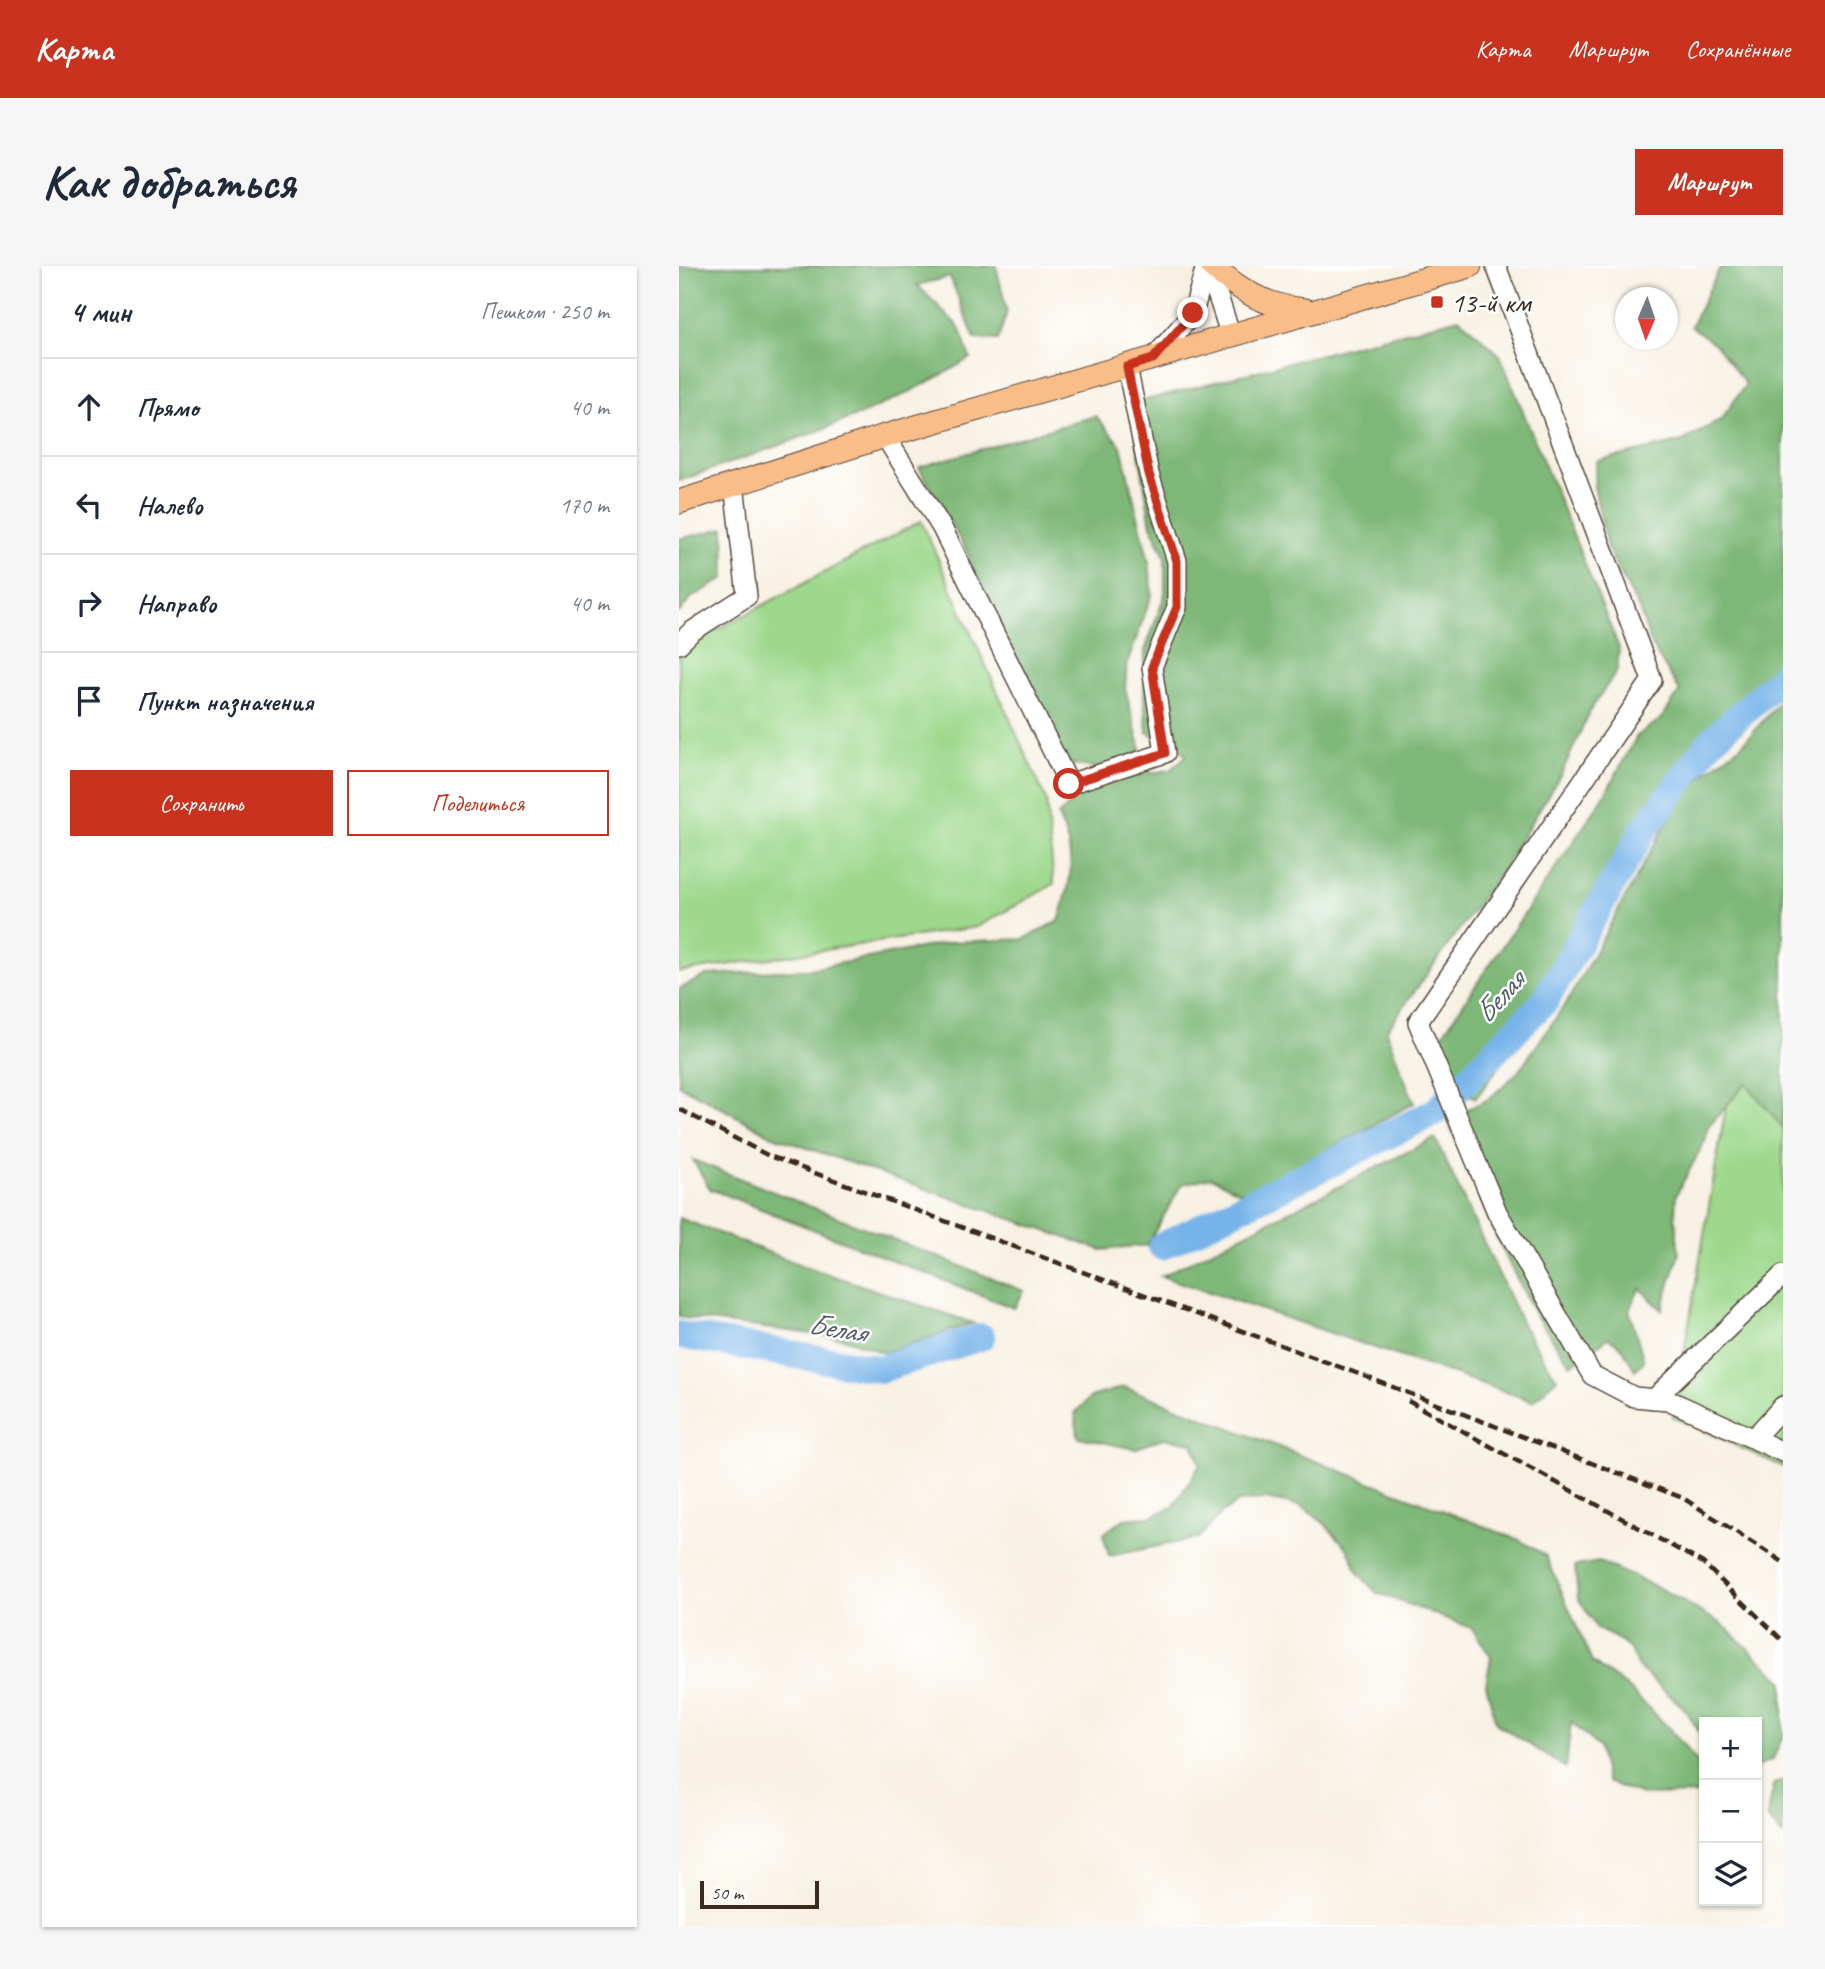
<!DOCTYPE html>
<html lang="ru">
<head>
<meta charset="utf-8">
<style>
  body { margin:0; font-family:Caveat,sans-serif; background:#f6f6f7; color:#1f2937 }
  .controls { position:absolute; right:21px; bottom:21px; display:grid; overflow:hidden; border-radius:0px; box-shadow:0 2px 5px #0004 }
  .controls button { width:63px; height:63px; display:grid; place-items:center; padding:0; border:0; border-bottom:2px solid #e0e1e3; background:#fff; color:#1f2937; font:35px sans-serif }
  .compass { position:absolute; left:936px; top:21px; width:63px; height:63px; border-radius:50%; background:#fff; box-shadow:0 2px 5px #0004; rotate:182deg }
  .scale { position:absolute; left:21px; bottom:18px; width:119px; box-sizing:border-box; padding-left:7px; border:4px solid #3b2a1e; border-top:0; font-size:19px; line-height:24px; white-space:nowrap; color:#3b2a1e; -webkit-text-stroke:5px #fff; paint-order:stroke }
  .stop { position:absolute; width:21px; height:21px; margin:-16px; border:5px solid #c8321e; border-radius:50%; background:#fff }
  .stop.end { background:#c8321e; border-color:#fff; box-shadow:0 2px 7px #0008 }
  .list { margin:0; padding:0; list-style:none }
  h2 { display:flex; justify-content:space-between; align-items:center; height:91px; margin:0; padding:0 28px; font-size:30px }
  h2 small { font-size:23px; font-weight:400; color:#747a83 }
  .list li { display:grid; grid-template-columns:46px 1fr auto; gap:21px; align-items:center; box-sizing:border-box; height:98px; padding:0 28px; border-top:2px solid #e0e1e3 }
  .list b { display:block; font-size:26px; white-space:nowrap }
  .list em { font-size:23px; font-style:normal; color:#747a83 }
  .actions { display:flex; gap:14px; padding:21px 28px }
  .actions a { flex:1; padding:16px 0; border:2px solid #c8321e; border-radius:0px; text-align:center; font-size:24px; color:#c8321e }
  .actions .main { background:#c8321e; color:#fff }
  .icon { flex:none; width:38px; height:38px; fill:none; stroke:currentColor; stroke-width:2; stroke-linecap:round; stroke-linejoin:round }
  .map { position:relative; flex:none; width:1104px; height:1661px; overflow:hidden; border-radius:0px }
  header { display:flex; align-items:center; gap:42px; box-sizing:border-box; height:98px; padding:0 35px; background:#c8321e; color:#fff }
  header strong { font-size:33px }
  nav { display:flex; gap:38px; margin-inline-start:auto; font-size:24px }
  .intro { display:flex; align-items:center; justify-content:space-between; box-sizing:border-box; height:168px; padding:0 42px }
  h1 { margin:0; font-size:49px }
  .button { padding:18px 32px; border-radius:0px; background:#c8321e; color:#fff; font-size:24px; font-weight:700 }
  main { display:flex; gap:42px; padding:0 42px }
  aside { flex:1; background:#fff; border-radius:0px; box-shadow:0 2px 5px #0004 }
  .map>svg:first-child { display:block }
  .green { fill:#9dd88c; stroke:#6c8155; stroke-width:2 }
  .forest { fill:#7eb878; stroke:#5c714b; stroke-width:2 }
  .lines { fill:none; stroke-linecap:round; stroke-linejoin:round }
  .river { stroke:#76b3e9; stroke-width:28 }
  .minor-casing { stroke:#57483c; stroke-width:22 }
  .major-casing { stroke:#57483c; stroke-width:25 }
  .minor { stroke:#fff; stroke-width:19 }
  .major { stroke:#f8bd89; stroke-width:23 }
  .rail { stroke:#3b2a1e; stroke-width:4.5; stroke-dasharray:10 5; stroke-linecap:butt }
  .route { stroke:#c8321e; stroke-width:9 }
  .poi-dot { fill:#c8321e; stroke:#fff; stroke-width:2.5 }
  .labels { text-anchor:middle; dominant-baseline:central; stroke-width:5; stroke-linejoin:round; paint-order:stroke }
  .poi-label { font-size:28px; fill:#3b2a1e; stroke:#fff; text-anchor:start }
  .water-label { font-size:30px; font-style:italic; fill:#505a65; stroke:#fff }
</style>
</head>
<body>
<header>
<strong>Карта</strong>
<nav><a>Карта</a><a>Маршрут</a><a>Сохранённые</a></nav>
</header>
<div class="intro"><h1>Как добраться</h1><a class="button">Маршрут</a></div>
<main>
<aside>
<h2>4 мин<small>Пешком · 250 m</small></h2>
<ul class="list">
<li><svg class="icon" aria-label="ahead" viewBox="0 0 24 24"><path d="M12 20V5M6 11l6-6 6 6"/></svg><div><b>Прямо</b></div><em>40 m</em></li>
<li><svg class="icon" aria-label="left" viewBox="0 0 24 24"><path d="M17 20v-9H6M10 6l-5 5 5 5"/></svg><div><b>Налево</b></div><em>170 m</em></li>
<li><svg class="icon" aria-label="right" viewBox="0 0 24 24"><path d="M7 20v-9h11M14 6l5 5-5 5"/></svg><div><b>Направо</b></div><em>40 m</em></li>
<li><svg class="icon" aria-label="arrive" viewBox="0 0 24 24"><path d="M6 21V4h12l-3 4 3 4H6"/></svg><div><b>Пункт назначения</b></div></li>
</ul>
<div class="actions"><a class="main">Сохранить</a><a>Поделиться</a></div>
</aside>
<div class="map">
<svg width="1104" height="1661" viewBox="0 0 1104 1661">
  <rect width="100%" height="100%" fill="#fff"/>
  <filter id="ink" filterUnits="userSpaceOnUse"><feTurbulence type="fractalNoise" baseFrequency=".0143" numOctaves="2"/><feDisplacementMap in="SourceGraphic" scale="14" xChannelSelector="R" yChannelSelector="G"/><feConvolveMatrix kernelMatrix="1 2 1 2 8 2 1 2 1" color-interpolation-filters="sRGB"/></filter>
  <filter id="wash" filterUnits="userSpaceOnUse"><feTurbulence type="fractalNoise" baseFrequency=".00686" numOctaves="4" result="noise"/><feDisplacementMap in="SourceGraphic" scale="28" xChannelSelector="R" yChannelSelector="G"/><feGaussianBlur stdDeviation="1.57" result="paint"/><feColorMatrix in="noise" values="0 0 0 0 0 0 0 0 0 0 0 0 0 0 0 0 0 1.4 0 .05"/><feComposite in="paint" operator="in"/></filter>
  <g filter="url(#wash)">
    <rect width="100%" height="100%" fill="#f8f1e3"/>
    <g class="green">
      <path d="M242 255 367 534 375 618 298 661 0 706V384Z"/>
      <path d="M1054 799 1104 854V1201L994 1151Z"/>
    </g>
    <g class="forest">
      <path d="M0 0H317L328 46 319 74 296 73 271 11 238 19 280 61 291 92C202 149 98 179 0 215Z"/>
      <path d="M1042 0H1104V407L1083 422 1030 480 940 586 902 660 874 728 797 832 768 819 761 772 924 532 958 470 982 453 1001 425 973 380 960 343 928 282 915 220 918 195 1004 175 1042 154 1067 118 1036 78 1012 60Z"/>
      <path d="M780 52 821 89 940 382 938 405 913 441 883 506 824 603 707 765 735 837 574 925H559L532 911 503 918 468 979 422 984 94 870 0 819V723L28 709 132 703 272 676 345 673 380 655C393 615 398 589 379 550L396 533 439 512 491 504 508 489 468 466 465 430 466 385 486 328V290L472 259 452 138Z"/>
      <path d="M417 150 442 180 470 296 473 328 448 398 446 422 462 484 427 503 381 497 342 419 288 286 240 201Z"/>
      <path d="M45 262 46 312 12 332 0 347V273Z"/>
      <path d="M1104 432V862L1067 817 1030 860 1026 875 997 929 996 952 1000 988 983 1044 961 1022 950 1044 965 1095 956 1104 942 1080 929 1072 892 1099 857 1050 820 977 768 853 810 833 839 806 890 733 1000 534 1028 505 1063 479Z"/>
      <path d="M756 872 844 1060 878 1113 854 1135 482 1010Z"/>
      <path d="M14 894 345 1025 335 1042 31 923Z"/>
      <path d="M0 952 128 1001 294 1057 205 1087 165 1072 0 1051Z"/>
      <path d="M445 1121 840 1274 867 1290 913 1396 948 1421 991 1463 1024 1503V1528L963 1529 928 1516 919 1481 892 1456 887 1502 817 1457 807 1418 812 1391 793 1362 698 1327 679 1307 669 1283 645 1257 622 1240 587 1233 559 1236 542 1248 519 1272 430 1290 424 1268 445 1253 471 1251 494 1241 521 1199 514 1177 484 1172 456 1183 399 1171 396 1147 412 1131Z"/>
      <path d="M920 1296 978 1321 1043 1358 1104 1415V1470L1094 1493 1078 1501V1456H1025V1473L1004 1441 958 1400 952 1384 937 1372 918 1363 899 1332 896 1300Z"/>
      <path d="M1104 1514V1570L1088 1551 1095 1518Z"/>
    </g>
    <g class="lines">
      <g class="river">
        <path d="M483 980 756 846 866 735 964 565 1031 476 1104 410"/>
        <path d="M0 1069 201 1103 302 1071"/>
      </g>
    </g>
  </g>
  <g filter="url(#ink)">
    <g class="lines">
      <defs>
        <g id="minor">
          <path d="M529 0 552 70"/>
          <path d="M817 0 973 414 739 756 818 946 913 1109 955 1131 989 1134 1104 1186"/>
          <path d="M474 93 514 47 527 0"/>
          <path d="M206 170 263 262 390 518 486 487 473 401 498 341V295L470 208 448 101"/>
          <path d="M0 378 12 366 68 330 55 218"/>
          <path d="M975 1133 1104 1009"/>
          <path d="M1075 1172 1104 1140"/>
        </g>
        <g id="major">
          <path d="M533 0C563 26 586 40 626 44"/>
          <path d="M0 236 206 170 791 0"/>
        </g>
      </defs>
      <use href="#minor" class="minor-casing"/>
      <use href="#major" class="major-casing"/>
      <use href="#minor" class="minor"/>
      <use href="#major" class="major"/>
      <g class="rail">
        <path d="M0 843 90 890 677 1107 1004 1232 1104 1296"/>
        <path d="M729 1135 1024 1297 1104 1375"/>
      </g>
    </g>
  </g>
  <g class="lines" filter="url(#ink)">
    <path class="route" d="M390 518 486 487 473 401 498 341V295L470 208 448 101 474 93 514 47"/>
  </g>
  <rect class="poi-dot" x="751" y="29" width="14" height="14" rx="3.5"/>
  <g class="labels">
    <g class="poi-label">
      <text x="772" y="36">13-й км</text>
    </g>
    <g class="water-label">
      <text transform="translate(820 731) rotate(-48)">Белая</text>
      <text transform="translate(158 1062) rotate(9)">Белая</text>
    </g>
  </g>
</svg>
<div class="controls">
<button>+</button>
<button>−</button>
<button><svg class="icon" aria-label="layers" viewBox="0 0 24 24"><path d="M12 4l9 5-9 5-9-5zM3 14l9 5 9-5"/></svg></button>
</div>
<svg class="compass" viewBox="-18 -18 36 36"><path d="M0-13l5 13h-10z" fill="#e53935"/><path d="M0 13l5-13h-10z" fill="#747a83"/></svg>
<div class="scale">50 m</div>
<div class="stop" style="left:390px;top:518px"></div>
<div class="stop end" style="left:514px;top:47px"></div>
</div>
</main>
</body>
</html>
